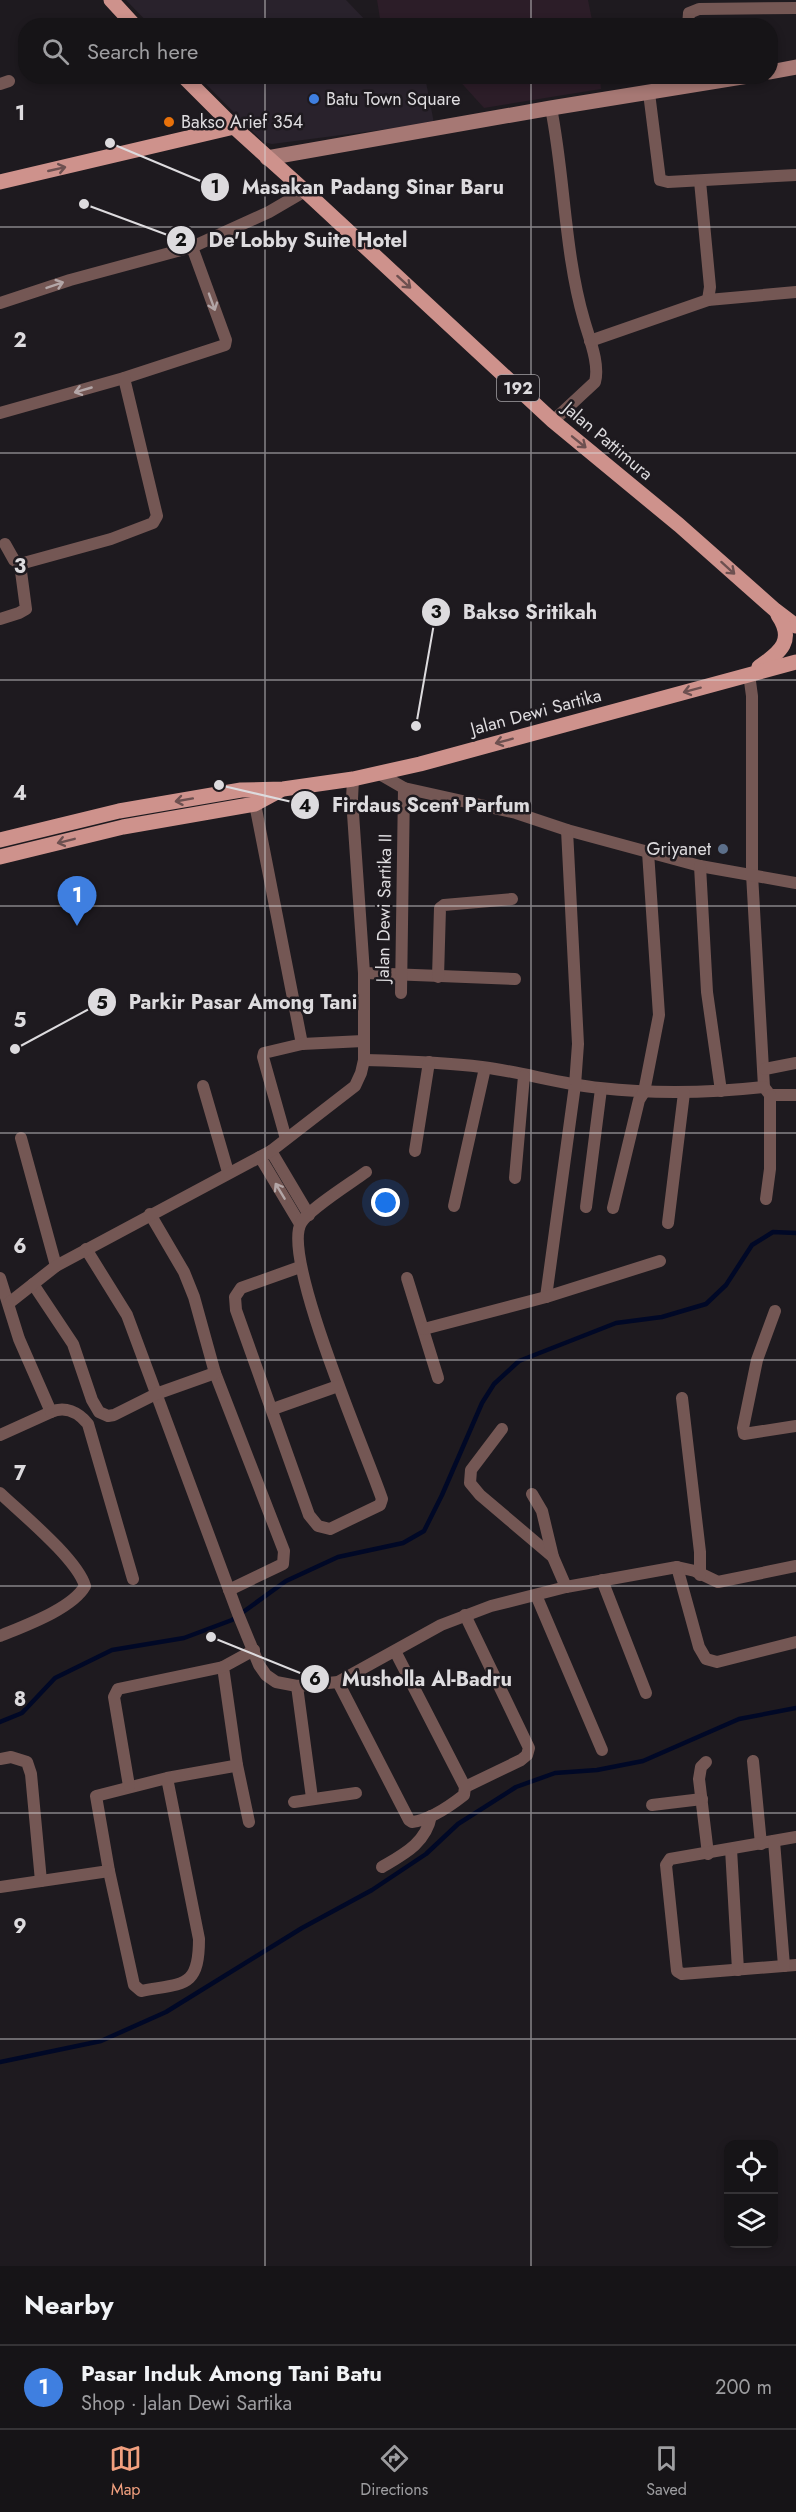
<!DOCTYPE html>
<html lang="en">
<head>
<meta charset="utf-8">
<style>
  body { margin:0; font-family:Jost,sans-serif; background:#1f1d20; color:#f1f3f6 }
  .controls { position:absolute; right:18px; bottom:18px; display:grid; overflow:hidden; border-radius:12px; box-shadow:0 3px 9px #0003 }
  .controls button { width:54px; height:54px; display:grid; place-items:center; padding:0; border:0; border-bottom:2px solid #353336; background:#161417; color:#f1f3f6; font:30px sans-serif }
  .you { position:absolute; left:386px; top:1203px; width:21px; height:21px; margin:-15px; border:4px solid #fff; border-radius:50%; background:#1a73e8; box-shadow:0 0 0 9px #1a73e833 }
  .badge { display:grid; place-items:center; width:39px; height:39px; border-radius:50%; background:#f2a07f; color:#fff; font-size:20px; font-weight:700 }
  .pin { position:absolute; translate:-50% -50px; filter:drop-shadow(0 2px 3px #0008) }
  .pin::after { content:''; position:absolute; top:32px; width:21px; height:18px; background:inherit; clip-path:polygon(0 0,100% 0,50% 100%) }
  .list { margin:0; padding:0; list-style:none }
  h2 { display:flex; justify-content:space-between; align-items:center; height:78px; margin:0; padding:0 24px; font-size:26px }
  h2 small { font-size:20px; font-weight:400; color:#9e9ea1 }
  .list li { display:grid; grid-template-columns:39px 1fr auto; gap:18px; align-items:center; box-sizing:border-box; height:84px; padding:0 24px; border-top:2px solid #353336 }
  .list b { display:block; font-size:22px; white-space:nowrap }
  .list p { margin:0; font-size:20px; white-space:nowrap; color:#9e9ea1 }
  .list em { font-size:20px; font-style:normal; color:#9e9ea1 }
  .icon { flex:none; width:33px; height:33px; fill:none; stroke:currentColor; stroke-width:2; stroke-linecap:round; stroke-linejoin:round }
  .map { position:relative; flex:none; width:796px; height:2266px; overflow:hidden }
  .search { position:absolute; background:#161417; box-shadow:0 3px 9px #0003; left:18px; right:18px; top:18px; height:66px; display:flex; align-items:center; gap:15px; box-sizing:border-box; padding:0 21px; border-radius:24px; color:#9e9ea1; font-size:22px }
  .sheet { height:162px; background:#161417 }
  nav { display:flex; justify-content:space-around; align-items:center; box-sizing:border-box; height:84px; border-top:2px solid #353336; background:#161417; font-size:16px; color:#9e9ea1 }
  nav a { display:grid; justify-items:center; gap:3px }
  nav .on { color:#f2a07f }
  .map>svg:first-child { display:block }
  .built { fill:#29222c }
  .education { fill:#2c1d28 }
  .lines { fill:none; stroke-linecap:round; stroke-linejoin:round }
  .stream { stroke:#000826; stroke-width:4.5 }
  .street { stroke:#745754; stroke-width:12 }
  .secondary { stroke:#a67874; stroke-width:15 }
  .primary { stroke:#ce928c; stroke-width:15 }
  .oneway { stroke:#6d5050 }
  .oneway2 { stroke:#b3a6a7 }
  .grid { fill:none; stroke:#dddbde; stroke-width:1.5; stroke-opacity:0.55 }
  .shop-dot { fill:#3f7fe0; stroke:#1e1a1f; stroke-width:2 }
  .food-dot { fill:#e8710a; stroke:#1e1a1f; stroke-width:2 }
  .service-dot { fill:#5c6f8a; stroke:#1e1a1f; stroke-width:2 }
  .labels { text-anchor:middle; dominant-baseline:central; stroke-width:5; stroke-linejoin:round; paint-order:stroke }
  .shield { fill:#1e1a1f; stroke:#a4a1a5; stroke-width:1.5 }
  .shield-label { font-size:16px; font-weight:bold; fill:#dddbde }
  .poi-label { font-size:18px; fill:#dddbde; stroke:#1e1a1f; text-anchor:start }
  .street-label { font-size:18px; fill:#dddbde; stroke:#1e1a1f }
  .grid-label { font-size:20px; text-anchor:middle; font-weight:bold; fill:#dddbde; stroke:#1e1a1f; stroke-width:5; stroke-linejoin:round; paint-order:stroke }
  .leader { fill:none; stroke:#dddbde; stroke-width:2 }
  .callout-dot { fill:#dddbde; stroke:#1e1a1f; stroke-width:2 }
  .mark-label { font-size:18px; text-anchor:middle; font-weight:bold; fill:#111 }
  .callout-label { font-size:20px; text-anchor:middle; font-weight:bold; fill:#dddbde; stroke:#1e1a1f; stroke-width:5; stroke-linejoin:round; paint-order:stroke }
</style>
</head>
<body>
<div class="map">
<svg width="796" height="2266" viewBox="0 0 796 2266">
  <rect width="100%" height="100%" fill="#1e1a1f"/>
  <g class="built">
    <path d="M126 0H346L370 25H150Z"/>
    <path d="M199 77H425L434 123 272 144 263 142Z"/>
  </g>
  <g class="education">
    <path d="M377 0H588L593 25H381Z"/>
    <path d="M456 77H600L601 89 484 108Z"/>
  </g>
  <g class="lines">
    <g class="stream">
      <path d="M0 1722 22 1713 55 1678 112 1650 184 1638 232 1620 286 1581 338 1557 403 1543 424 1531 442 1495 482 1403 494 1384 519 1361 616 1323 662 1317 706 1304 726 1285 752 1245 773 1232 796 1233"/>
      <path d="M0 2062 101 2041 166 2012 302 1928 372 1890 426 1854 458 1824 516 1787 555 1773 597 1770 643 1761 739 1719 796 1708"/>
    </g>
    <g class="street">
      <path d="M688 26 689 13 699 9 796 8"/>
      <path d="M0 84 9 81"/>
      <path d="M649 93 660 180 668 182 796 175"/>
      <path d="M551 108C565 178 564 251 584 320 589 338 600 364 595 382L553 421"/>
      <path d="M700 181 710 287 708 300"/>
      <path d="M0 303 70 280 192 247 269 212 305 191"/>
      <path d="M590 341 708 300 796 292"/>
      <path d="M0 413 124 378 225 345 226 340 192 247"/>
      <path d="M5 544 14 560 20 564 111 539 153 523 157 516 124 378"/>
      <path d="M0 619 19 613 26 609 20 564"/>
      <path d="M749 674 752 696V874L764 1087 770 1095H796"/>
      <path d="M378 773 404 788 516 813 567 830 700 866 796 883"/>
      <path d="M255 804 302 1044"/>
      <path d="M700 866 707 992 721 1091"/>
      <path d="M364 973 515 979"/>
      <path d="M438 977 440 908 444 905 512 899"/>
      <path d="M401 993 404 788"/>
      <path d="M364 1060C403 1061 443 1062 482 1067 522 1072 560 1084 600 1088 655 1094 709 1093 764 1087"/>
      <path d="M765 1069 796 1063"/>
      <path d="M203 1086 228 1172"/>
      <path d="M21 1138 56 1266"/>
      <path d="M286 1139 263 1057 264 1053 302 1044 363 1041"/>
      <path d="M271 1151 309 1215"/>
      <path d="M415 1151 429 1062"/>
      <path d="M260 1157 300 1224"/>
      <path d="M515 1178 524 1076"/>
      <path d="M766 1199 770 1169V1095"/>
      <path d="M454 1206 485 1068"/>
      <path d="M586 1207 601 1089"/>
      <path d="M613 1208 639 1100 644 1092 659 1015 648 852"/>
      <path d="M150 1214 184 1272 194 1297 215 1373 284 1551 283 1564 229 1590"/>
      <path d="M668 1223 684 1093"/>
      <path d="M86 1249 127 1315 238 1614 259 1665 266 1675 276 1682 297 1686 338 1682 441 1625 491 1606 566 1587 677 1567 695 1571 718 1582 796 1566"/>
      <path d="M300 1267 241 1288 235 1297 236 1310 309 1515 318 1526 330 1529 380 1505 382 1499C367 1454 281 1258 301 1223 309 1209 351 1183 366 1172"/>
      <path d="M0 1278 19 1339 51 1412 0 1435"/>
      <path d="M407 1278 438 1378"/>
      <path d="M33 1284 73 1344 92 1400 99 1412 108 1416 114 1415 156 1394 215 1373"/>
      <path d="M546 1297 575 1085 578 1044 567 830"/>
      <path d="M9 1303 56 1266 271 1151 355 1086 361 1073 364 1060V973L352 799 353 779"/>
      <path d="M775 1311 757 1360 743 1428 744 1434 796 1426"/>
      <path d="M424 1329 546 1297 660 1261"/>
      <path d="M682 1398 700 1552V1575"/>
      <path d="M273 1409 338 1386"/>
      <path d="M51 1412C65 1406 78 1412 88 1424L133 1579"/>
      <path d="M502 1429 471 1470 470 1483 480 1495 553 1557"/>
      <path d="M0 1493C22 1514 77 1559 85 1586 72 1609 24 1626 0 1636"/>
      <path d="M532 1494 542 1511 553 1557 566 1587"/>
      <path d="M677 1567 699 1647 706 1659 717 1662 796 1642"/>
      <path d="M602 1580 646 1693"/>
      <path d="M536 1595 602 1750"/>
      <path d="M465 1615 529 1748 527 1755 521 1760 465 1787"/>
      <path d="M338 1682 409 1820 412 1822C430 1820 450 1806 464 1795L465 1787 395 1651"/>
      <path d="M297 1686 312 1798"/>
      <path d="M0 1759 11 1757 27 1762 31 1774 41 1881"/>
      <path d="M753 1761 761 1844"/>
      <path d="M706 1762 701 1767 699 1779 708 1854"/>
      <path d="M237 1765 249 1822"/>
      <path d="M167 1778 199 1939C199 1989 183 1983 141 1991L134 1985 109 1871 96 1796 167 1778 234 1766 237 1765 223 1667 254 1650"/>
      <path d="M129 1786 114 1697 118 1689 223 1667"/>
      <path d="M294 1802 356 1793"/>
      <path d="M652 1805 702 1799"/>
      <path d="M796 1837 670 1859 666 1865 677 1971 682 1974 796 1965"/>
      <path d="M774 1841 784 1966"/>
      <path d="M731 1849 738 1970"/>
      <path d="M382 1867C404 1854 426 1843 431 1816"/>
      <path d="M0 1887 109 1871"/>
    </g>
    <g class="secondary">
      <path d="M770 72 796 67"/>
      <path d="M267 158 551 108 748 76"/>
    </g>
    <g class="primary">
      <path d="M111 0 135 26"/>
      <path d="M183 76 234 127 305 191 553 421 679 525 775 610 796 626"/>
      <path d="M0 182 234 127"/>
      <path d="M759 667C781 652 795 640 778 615"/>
      <path d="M0 840 119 811 241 790 283 789 353 779 420 764 796 662"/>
      <path d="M0 857 123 827 255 804 279 791"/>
    </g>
  </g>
  <defs><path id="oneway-shaft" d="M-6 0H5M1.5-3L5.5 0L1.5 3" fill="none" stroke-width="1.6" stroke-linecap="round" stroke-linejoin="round" transform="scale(1.5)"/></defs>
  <g class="oneway">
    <use href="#oneway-shaft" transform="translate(57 169) rotate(-13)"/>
    <use href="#oneway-shaft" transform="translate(404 282) rotate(42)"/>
    <use href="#oneway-shaft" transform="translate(579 442) rotate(39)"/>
    <use href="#oneway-shaft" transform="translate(728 568) rotate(42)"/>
    <use href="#oneway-shaft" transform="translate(692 690) rotate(165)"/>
    <use href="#oneway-shaft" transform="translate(504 741) rotate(165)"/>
    <use href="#oneway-shaft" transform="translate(184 800) rotate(170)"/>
    <use href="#oneway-shaft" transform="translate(66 841) rotate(166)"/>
  </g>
  <g class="oneway2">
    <use href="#oneway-shaft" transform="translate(55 285) rotate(-19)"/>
    <use href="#oneway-shaft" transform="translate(212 302) rotate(70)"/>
    <use href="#oneway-shaft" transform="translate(83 390) rotate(164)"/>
    <use href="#oneway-shaft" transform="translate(280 1191) rotate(-121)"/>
  </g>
  <path class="grid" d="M265 0V26M531 0V26M265 76V2266M531 76V2266M0 227H796M0 453H796M0 680H796M0 906H796M0 1133H796M0 1360H796M0 1586H796M0 1813H796M0 2039H796"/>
  <circle class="shop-dot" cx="314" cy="99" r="6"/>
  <circle class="food-dot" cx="169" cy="122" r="6"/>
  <circle class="service-dot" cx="723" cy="849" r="6"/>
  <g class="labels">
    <rect class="shield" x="497" y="375" width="42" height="26" rx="4.5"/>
    <g class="shield-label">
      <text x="518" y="388">192</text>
    </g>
    <g class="poi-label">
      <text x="326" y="99">Batu Town Square</text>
      <text x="181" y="122">Bakso Arief 354</text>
      <text x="711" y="849" text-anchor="end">Griyanet</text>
    </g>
    <g class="street-label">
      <text transform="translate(608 441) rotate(40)">Jalan Pattimura</text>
      <text transform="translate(536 712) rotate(-15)">Jalan Dewi Sartika</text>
      <text transform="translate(384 908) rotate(-89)">Jalan Dewi Sartika II</text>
    </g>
  </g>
  <g class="grid-label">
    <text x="20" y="120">1</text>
    <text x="20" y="347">2</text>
    <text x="20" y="573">3</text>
    <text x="20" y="800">4</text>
    <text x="20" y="1027">5</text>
    <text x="20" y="1253">6</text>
    <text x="20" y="1480">7</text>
    <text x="20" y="1706">8</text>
    <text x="20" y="1933">9</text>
  </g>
  <path class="leader" d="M110 143L215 187M84 204L181 240M416 726L436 612M219 785L305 805M15 1049L102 1002M211 1637L315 1679"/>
  <g class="callout-dot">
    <circle cx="110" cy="143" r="6"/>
    <circle cx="84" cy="204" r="6"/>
    <circle cx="416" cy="726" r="6"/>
    <circle cx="219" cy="785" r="6"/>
    <circle cx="15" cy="1049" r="6"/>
    <circle cx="211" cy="1637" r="6"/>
    <circle cx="215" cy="187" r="15"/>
    <circle cx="181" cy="240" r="15"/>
    <circle cx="436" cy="612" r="15"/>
    <circle cx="305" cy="805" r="15"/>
    <circle cx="102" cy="1002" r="15"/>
    <circle cx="315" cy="1679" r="15"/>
  </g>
  <g class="mark-label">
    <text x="215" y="193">1</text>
    <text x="181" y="246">2</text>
    <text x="436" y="618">3</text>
    <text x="305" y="812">4</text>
    <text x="102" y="1009">5</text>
    <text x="315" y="1685">6</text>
  </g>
  <g class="callout-label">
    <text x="373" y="194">Masakan Padang Sinar Baru</text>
    <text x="308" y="247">De'Lobby Suite Hotel</text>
    <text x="530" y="619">Bakso Sritikah</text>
    <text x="431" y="812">Firdaus Scent Parfum</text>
    <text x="243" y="1009">Parkir Pasar Among Tani</text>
    <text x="427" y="1686">Musholla Al-Badru</text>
  </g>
</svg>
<div class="controls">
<button><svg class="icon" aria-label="locate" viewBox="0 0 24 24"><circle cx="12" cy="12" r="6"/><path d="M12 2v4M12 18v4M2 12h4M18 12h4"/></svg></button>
<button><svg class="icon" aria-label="layers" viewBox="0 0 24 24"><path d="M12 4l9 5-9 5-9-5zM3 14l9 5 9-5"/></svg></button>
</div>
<div class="you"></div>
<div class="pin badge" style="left:77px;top:926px;background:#3f7fe0">1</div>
<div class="search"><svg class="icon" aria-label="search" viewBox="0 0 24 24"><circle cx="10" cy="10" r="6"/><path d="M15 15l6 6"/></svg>Search here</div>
</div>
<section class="sheet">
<h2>Nearby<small></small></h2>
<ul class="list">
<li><span class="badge" style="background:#3f7fe0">1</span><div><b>Pasar Induk Among Tani Batu</b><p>Shop · Jalan Dewi Sartika</p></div><em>200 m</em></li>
</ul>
</section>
<nav>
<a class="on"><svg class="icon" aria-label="map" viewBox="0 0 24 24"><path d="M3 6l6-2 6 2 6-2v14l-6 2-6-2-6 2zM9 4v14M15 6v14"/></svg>Map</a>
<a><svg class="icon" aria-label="directions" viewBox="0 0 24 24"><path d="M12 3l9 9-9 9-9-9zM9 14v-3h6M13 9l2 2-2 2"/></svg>Directions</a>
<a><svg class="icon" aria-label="saved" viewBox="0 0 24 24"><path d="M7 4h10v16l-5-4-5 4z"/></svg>Saved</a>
</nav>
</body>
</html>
